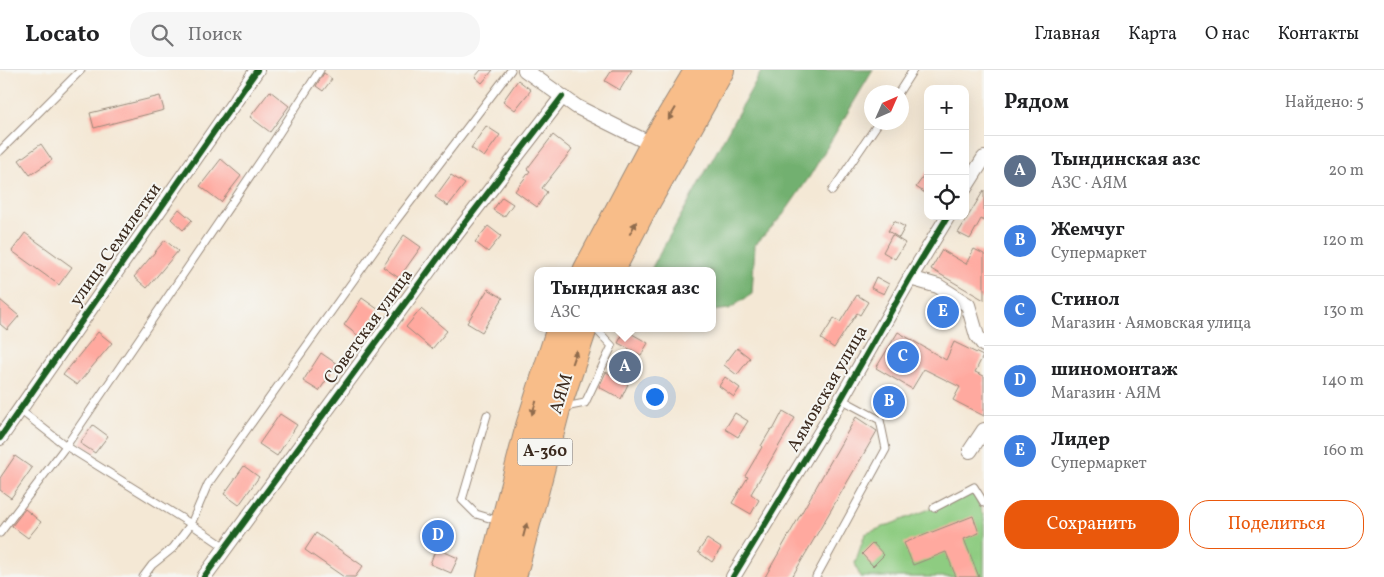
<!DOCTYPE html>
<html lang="ru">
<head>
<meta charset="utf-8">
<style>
  body { margin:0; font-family:Vollkorn,serif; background:#f6f6f6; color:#202124 }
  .controls { position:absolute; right:15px; top:15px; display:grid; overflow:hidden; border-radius:10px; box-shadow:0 5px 20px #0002 }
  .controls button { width:45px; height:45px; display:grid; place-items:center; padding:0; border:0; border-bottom:1px solid #e0e0e0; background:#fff; color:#202124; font:25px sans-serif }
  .compass { position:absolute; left:864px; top:15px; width:45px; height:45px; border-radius:50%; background:#fff; box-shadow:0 5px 20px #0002; rotate:45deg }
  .you { position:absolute; left:654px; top:326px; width:18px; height:18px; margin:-12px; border:4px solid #fff; border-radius:50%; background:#1a73e8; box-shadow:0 0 0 8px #1a73e833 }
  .badge { display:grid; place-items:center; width:32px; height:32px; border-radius:50%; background:#ea580c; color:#fff; font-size:16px; font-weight:700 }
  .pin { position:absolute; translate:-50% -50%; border:2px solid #fff; box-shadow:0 1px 5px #0006 }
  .popup { position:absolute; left:534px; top:197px; width:182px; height:65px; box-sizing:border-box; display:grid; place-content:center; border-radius:10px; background:#fff; filter:drop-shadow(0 1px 4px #0005); font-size:16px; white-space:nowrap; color:#757577 }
  .popup b { font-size:19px; color:#202124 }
  .popup::after { content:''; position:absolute; left:50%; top:100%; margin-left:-10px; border:10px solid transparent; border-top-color:#fff }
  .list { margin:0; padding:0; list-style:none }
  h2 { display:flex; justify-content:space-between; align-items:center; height:65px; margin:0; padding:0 20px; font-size:21px }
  h2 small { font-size:16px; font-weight:400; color:#757577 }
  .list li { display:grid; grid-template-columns:32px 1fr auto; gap:15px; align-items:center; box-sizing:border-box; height:70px; padding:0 20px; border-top:1px solid #e0e0e0 }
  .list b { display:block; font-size:19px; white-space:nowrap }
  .list p { margin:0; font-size:16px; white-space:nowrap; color:#757577 }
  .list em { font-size:16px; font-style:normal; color:#757577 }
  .actions { display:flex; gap:10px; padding:15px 20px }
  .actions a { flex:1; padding:11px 0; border:1px solid #ea580c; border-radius:20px; text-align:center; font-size:18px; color:#ea580c }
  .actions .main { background:#ea580c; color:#fff }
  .icon { flex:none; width:28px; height:28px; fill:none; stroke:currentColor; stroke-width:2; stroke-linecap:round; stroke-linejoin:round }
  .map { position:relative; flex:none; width:984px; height:507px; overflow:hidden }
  header { display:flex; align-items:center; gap:30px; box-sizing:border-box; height:70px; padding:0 25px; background:#fff; border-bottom:1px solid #e0e0e0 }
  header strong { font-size:24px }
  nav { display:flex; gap:28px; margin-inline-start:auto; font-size:18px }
  .search { width:350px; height:45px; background:#f6f6f6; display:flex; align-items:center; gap:12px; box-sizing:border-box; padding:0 18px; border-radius:20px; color:#757577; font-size:19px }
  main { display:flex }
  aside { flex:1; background:#fff }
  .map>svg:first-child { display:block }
  .green { fill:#8ecc81; stroke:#647b50 }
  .forest { fill:#72b06f; stroke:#566d46 }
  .building { fill:#ffa99f }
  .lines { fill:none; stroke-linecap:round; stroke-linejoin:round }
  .lane-casing { stroke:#98897a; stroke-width:9 }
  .street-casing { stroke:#98897a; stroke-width:16 }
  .highway-casing { stroke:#98897a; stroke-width:28 }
  .lane { stroke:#fff; stroke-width:7 }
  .street { stroke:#fff; stroke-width:14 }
  .highway { stroke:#f8bd89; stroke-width:26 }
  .cycleway-casing { stroke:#f6f6f2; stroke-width:9 }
  .cycleway { stroke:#1b5e20; stroke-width:6 }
  .oneway { fill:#906c4e }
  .labels { text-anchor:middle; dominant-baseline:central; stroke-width:4; stroke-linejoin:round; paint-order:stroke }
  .shield { fill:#f6f6f2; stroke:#73675e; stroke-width:1 }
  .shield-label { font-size:16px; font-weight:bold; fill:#3b2a1e }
  .street-label { font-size:18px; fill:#3b2a1e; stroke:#f6f6f2 }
</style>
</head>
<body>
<header>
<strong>Locato</strong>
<div class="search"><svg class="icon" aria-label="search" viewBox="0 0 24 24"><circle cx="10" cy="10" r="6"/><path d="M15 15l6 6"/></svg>Поиск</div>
<nav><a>Главная</a><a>Карта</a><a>О нас</a><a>Контакты</a></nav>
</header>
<main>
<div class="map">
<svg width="984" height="507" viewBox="0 0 984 507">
  <rect width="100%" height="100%" fill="#f6f6f2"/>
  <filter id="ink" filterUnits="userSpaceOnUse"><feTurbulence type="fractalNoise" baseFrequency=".02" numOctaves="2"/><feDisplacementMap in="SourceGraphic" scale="10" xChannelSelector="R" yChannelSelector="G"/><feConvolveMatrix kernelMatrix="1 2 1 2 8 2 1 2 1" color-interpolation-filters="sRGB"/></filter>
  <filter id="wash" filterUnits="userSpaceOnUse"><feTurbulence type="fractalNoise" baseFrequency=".0096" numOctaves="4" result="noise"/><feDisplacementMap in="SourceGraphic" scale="20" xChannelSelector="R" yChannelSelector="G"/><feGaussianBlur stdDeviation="1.12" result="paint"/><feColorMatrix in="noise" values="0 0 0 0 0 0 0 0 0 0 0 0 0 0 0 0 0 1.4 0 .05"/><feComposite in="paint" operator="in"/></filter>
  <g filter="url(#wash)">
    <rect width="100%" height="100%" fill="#f4e8d5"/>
    <path class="green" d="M974 422 984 448V507H860L855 493 865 464Z"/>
    <path class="forest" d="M762 0H873L810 106 783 145 755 175 752 224 729 239 713 241 712 201H650Z"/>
    <g id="blocks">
      <g class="building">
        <path d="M481 0H493L482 13 475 7Z"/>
        <path d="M612 0H632L620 20 605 11Z"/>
        <path d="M324 3 332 9 323 21 316 16Z"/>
        <path d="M518 10 531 20 515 40 503 31Z"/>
        <path d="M270 21 289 36 270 62 250 47Z"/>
        <path d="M160 26 164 40 94 58 90 43Z"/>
        <path d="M486 56 500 65 484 87 471 78Z"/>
        <path d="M553 65 572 80 542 118 547 122 537 137 515 121 530 101 527 99Z"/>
        <path d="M41 74 52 90 30 105 19 90Z"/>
        <path d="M221 89 241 106 221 132 200 116Z"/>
        <path d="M928 100V125L916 117Z"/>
        <path d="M451 105 465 114 448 136 435 127Z"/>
        <path d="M984 120V151L981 149 970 169 958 163Z"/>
        <path d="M502 127 513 134 504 147 493 140Z"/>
        <path d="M179 139 192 150 183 160 171 149Z"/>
        <path d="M894 151 905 157 899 168 888 161Z"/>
        <path d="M488 156 501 166 488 182 475 172Z"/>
        <path d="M25 163 72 197 59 215 12 181Z"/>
        <path d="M404 165 421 177 399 208 383 197Z"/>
        <path d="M892 165 905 173 895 189 883 182Z"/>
        <path d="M165 170 178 181 147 218 134 207Z"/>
        <path d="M974 179 984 184V230L931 199 942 180 966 194Z"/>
        <path d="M876 207 889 214 884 224 871 218Z"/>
        <path d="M488 219 503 228 482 262 467 253Z"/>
        <path d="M857 225 868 232 860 245 857 243 834 278 821 269 834 248 840 252Z"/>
        <path d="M362 228 379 240 360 267 344 255Z"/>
        <path d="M0 230 19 246 7 260 0 254Z"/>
        <path d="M421 239 447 261 432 279 406 257Z"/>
        <path d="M625 260 648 273 641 285 618 273Z"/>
        <path d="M98 262 112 273 77 315 63 305Z"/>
        <path d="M898 262 946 290 954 272 983 286 975 302 984 306V346L953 330 960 317 924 299 912 319 876 298Z"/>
        <path d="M737 278 750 288 737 305 724 295Z"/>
        <path d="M321 283 337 294 319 321 303 311Z"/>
        <path d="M606 302 628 314 621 329 599 317Z"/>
        <path d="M725 307 740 318 734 327 719 316Z"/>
        <path d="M783 341 795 348 751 424 759 430 751 444 732 433 748 407 745 406 762 377 761 376 771 359 773 360Z"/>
        <path d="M735 343 748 351 738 367 725 359Z"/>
        <path d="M280 344 297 355 277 386 259 374Z"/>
        <path d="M856 347 877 361 792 507H765Z"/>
        <path d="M93 355 108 366 95 383 80 373Z"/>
        <path d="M15 386 32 398 11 428 0 420V408Z"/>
        <path d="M244 396 259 407 239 435 224 424Z"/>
        <path d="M25 439 41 452 28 468 12 456Z"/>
        <path d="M973 446 979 463 964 469 979 507H956L946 482 913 495 904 473Z"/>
        <path d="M316 463 363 496 355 507H344L305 480Z"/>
        <path d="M707 469 721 478 712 492 698 482Z"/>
        <path d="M873 473 884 485 873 496 862 484Z"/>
        <path d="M436 478 458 488 451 503 430 494Z"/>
      </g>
    </g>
  </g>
  <g filter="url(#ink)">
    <use href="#blocks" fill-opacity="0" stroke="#98897a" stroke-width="1"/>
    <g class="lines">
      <defs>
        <g id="lane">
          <path d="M899 22 913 0"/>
          <path d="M0 81 81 0"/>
          <path d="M832 121 879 52"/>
          <path d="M565 337 585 333 612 276 595 258"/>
          <path d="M20 340 66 376 191 454 225 477"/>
          <path d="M487 345 462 430 476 444 499 451"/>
          <path d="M934 438 974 417 984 433"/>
          <path d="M0 463 66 376 272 74 320 0"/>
          <path d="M143 507 152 495 173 478 191 454 208 414 395 152 511 0"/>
          <path d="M816 507 886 379 880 350 841 329"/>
        </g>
        <g id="street">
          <path d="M525 0 577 37 653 75"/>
          <path d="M965 118 984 88"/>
          <path d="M910 208 938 216 968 235 977 266 984 275"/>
          <path d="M0 368 257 0"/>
          <path d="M970 381 984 360"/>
          <path d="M204 507 444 180 562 27"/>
          <path d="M733 507 841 329 910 208 948 146"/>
        </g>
        <g id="highway">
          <path d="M586 201 653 75 698 0"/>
          <path d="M611 201 641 143 721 0"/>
          <path d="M490 507 529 356 560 258"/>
          <path d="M513 507 557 339 584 258"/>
        </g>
      </defs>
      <use href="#lane" class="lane-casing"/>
      <use href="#street" class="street-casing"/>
      <use href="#highway" class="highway-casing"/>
      <use href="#lane" class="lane"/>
      <use href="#street" class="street"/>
      <use href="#highway" class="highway"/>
      <defs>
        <g id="cycleway">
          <path d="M0 368 257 0"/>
          <path d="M204 507 444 180 562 27"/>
          <path d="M733 507 841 329 910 208 948 146"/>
        </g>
      </defs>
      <use href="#cycleway" class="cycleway-casing"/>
      <use href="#cycleway" class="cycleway"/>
    </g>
    <defs><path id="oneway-solid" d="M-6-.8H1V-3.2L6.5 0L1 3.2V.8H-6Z" transform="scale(1.25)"/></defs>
    <g class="oneway">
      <use href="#oneway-solid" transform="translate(672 44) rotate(121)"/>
      <use href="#oneway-solid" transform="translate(633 158) rotate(-62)"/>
      <use href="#oneway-solid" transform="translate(574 287) rotate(-71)"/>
      <use href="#oneway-solid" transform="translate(534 338) rotate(108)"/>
      <use href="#oneway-solid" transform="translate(525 460) rotate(-75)"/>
    </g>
  </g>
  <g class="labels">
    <rect class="shield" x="517.5" y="368.5" width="55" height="27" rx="4"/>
    <g class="shield-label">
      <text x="545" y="382">А-360</text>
    </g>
    <g class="street-label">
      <text transform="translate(116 175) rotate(-55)">улица Семилетки</text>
      <text transform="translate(369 257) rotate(-54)">Советская улица</text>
      <text transform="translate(828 319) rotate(-60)">Аямовская улица</text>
      <text transform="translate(562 324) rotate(-73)">АЯМ</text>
    </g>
  </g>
</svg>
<div class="controls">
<button>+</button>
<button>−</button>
<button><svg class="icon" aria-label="locate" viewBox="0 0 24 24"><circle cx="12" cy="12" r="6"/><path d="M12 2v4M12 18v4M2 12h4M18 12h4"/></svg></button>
</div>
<svg class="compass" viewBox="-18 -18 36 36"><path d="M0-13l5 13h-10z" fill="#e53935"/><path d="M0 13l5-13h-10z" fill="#757577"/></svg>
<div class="you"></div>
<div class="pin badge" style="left:625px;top:297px;background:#5c6f8a">A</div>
<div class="popup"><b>Тындинская азс</b>АЗС</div>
<div class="pin badge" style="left:889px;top:332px;background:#3f7fe0">B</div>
<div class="pin badge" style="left:903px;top:287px;background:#3f7fe0">C</div>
<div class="pin badge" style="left:438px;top:466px;background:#3f7fe0">D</div>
<div class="pin badge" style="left:943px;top:242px;background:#3f7fe0">E</div>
</div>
<aside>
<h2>Рядом<small>Найдено: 5</small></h2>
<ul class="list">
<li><span class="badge" style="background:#5c6f8a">A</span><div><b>Тындинская азс</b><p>АЗС · АЯМ</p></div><em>20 m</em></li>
<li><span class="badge" style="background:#3f7fe0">B</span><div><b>Жемчуг</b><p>Супермаркет</p></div><em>120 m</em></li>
<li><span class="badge" style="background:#3f7fe0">C</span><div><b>Стинол</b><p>Магазин · Аямовская улица</p></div><em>130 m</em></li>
<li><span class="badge" style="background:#3f7fe0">D</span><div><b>шиномонтаж</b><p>Магазин · АЯМ</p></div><em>140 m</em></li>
<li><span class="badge" style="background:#3f7fe0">E</span><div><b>Лидер</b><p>Супермаркет</p></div><em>160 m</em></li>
</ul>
<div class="actions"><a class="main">Сохранить</a><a>Поделиться</a></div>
</aside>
</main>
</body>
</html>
